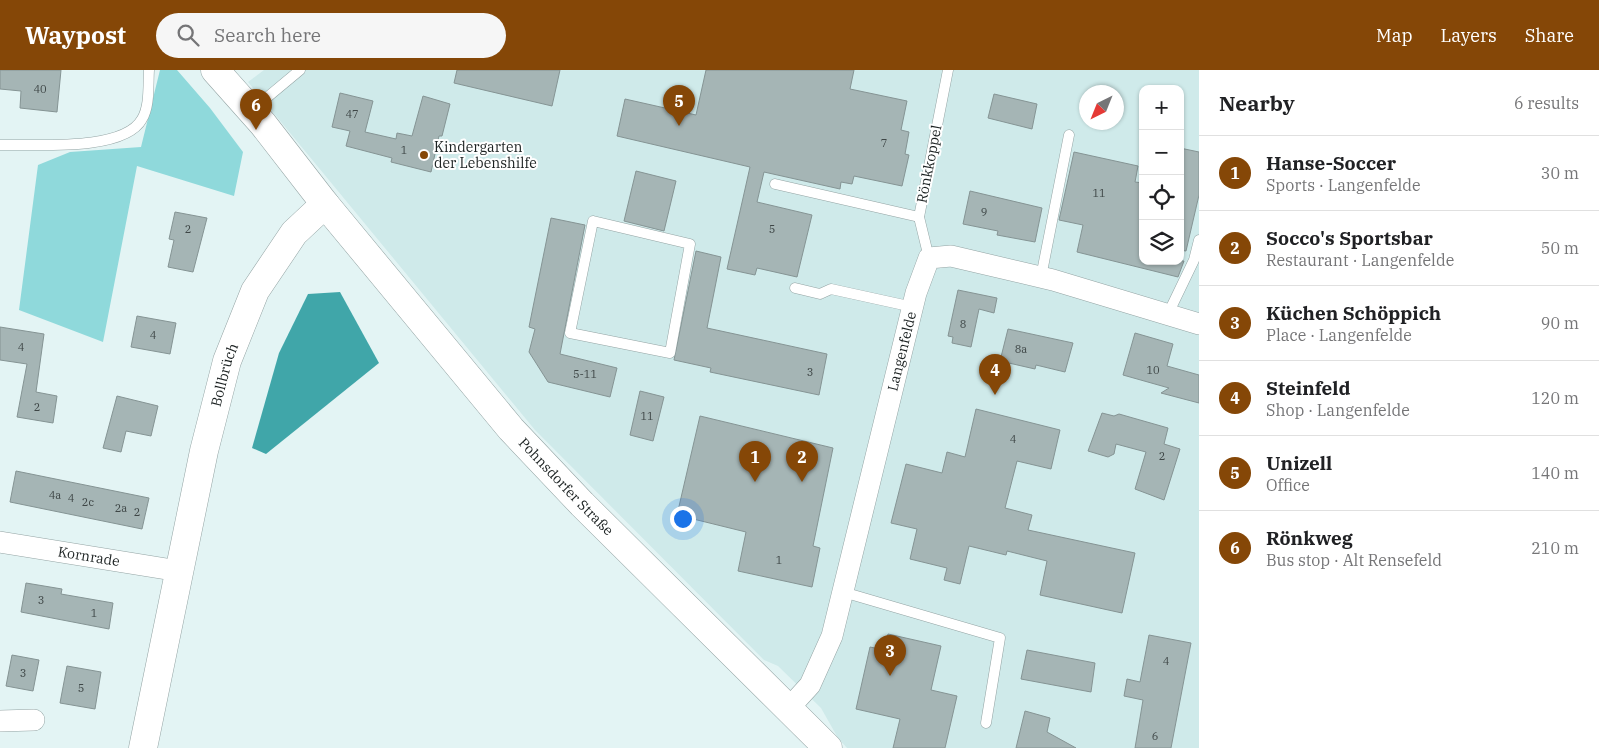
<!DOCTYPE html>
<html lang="en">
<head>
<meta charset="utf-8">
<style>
  body { margin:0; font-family:"IBM Plex Serif",serif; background:#f6f6f6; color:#202124 }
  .controls { position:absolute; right:15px; top:15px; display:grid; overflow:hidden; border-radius:10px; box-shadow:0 1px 4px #0004 }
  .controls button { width:45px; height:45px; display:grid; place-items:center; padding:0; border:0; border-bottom:1px solid #e0e0e0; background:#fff; color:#202124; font:25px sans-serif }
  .compass { position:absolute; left:1079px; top:15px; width:45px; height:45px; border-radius:50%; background:#fff; box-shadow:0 1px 4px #0004; rotate:223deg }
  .you { position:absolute; left:682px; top:448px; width:18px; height:18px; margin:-12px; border:4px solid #fff; border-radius:50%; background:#1a73e8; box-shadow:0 0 0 8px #1a73e833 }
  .badge { display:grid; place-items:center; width:32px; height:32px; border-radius:50%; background:#854707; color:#fff; font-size:16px; font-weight:700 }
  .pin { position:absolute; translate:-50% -41px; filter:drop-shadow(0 1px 2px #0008) }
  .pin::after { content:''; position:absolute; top:26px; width:18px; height:15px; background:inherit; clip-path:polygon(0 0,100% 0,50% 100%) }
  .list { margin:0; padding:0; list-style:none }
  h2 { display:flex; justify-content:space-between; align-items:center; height:65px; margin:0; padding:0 20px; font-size:21px }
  h2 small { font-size:16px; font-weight:400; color:#757577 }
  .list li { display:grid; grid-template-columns:32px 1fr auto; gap:15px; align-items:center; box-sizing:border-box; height:75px; padding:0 20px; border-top:1px solid #e0e0e0 }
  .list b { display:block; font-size:19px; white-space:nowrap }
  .list p { margin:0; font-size:16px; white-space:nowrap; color:#757577 }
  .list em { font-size:16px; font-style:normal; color:#757577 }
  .icon { flex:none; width:28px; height:28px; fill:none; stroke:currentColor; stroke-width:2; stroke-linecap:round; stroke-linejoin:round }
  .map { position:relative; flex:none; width:1199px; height:678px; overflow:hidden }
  header { display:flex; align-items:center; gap:30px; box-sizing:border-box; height:70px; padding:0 25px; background:#854707; color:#fff }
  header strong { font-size:24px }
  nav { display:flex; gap:28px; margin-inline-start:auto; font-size:18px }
  .search { width:350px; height:45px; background:#f6f6f6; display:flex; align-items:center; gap:12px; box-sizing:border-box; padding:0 18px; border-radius:28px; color:#757577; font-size:19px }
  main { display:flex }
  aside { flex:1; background:#fff }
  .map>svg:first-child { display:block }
  .built { fill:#cfeaea; fill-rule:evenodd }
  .green { fill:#8fd9db }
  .water { fill:#40a6a9 }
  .building { fill:#a5b5b5; stroke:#859494 }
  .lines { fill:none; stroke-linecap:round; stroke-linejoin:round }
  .lane-casing { stroke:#94a4a4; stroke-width:11 }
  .street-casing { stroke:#94a4a4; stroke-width:22 }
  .secondary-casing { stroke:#94a4a4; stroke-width:29 }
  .lane { stroke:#fff; stroke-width:10 }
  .street { stroke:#fff; stroke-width:21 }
  .secondary { stroke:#fff; stroke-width:28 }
  .poi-dot { fill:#854707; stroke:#fff; stroke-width:2 }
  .labels { text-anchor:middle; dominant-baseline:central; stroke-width:4; stroke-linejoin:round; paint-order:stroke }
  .number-label { font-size:11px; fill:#3e4646 }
  .poi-label { font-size:14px; fill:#1b2121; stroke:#fff; text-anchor:start }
  .street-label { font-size:14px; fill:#1b2121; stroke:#fff }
</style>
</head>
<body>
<header>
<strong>Waypost</strong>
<div class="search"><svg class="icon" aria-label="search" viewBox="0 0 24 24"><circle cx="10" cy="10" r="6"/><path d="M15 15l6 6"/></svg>Search here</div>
<nav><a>Map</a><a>Layers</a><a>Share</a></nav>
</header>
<main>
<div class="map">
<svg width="1199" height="678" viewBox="0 0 1199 678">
  <rect width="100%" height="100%" fill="#e3f4f4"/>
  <path class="built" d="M264 0H1199V678H847L838 668 821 638 778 596 764 590 535 360 248 12ZM1143 19H1180V191H1143ZM1086 22H1116V52H1086Z"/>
  <path class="green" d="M160 0H177L210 38 243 82 234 126 137 96 103 272 19 240 38 95 70 82 141 77Z"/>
  <path class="water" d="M340 222 379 293 266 384 252 378 279 283 308 224Z"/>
  <g class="building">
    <path d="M0 0H61L57 42 20 38 21 21 0 19Z"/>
    <path d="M457 0H560L552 36 454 13Z"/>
    <path d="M706 0H854L850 19 907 31 901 60 909 62 905 84 909 85 902 116 854 106 852 114 841 112 840 119 764 102 757 132 812 145 797 207 757 198 755 205 727 199 750 97 617 66 625 29 696 45Z"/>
    <path d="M340 23 373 31 365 62 396 69 397 63 412 66 423 26 450 34 442 66H439L431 102 391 92 392 88 346 76 350 61 332 57Z"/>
    <path d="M994 24 1037 34 1032 59 988 48Z"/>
    <path d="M1180 78 1199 82V125L1186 181 1180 180Z"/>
    <path d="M1074 82 1138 96 1135 112 1143 113V191H1184L1178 207 1077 182 1083 155 1059 150Z"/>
    <path d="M636 101 676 111 664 161 624 151Z"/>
    <path d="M970 121 1042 138 1035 172 997 165 998 161 963 154Z"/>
    <path d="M175 142 207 148 193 202 168 197 174 170 169 169Z"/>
    <path d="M551 148 585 155 560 284 617 298 610 327 548 312 529 282 535 259 529 257Z"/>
    <path d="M696 181 721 187 707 258 827 284 819 325 710 302 711 298 674 290Z"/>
    <path d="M958 220 997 228 994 243 979 239 971 277 952 273 953 267 948 266Z"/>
    <path d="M137 246 176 253 170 284 131 277Z"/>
    <path d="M0 257 44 264 36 322 57 326 53 353 17 347 27 294 0 290Z"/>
    <path d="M1008 259 1073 273 1065 302 1036 295 1035 299 1000 291Z"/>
    <path d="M1135 263 1173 274 1167 296 1199 305V333L1161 323 1169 318 1123 305Z"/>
    <path d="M640 321 664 327 653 371 630 365Z"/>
    <path d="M117 326 158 336 151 366 126 361 121 382 103 378Z"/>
    <path d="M976 339 1060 360 1051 399 1017 391 1005 438 1032 445 1028 460 1135 483 1122 543 1040 525 1047 491 1007 481 1006 485 969 476 960 514 944 510 947 498 910 489 917 459 891 453 906 394 942 403 947 382 965 387Z"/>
    <path d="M1102 343 1114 346 1119 344 1168 358 1164 374 1180 379 1164 430 1135 419 1146 382 1116 374 1114 384 1108 387 1088 381Z"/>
    <path d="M700 346 833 378 813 476 820 478 812 517 738 501 746 462 677 445Z"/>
    <path d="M16 401 149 428 142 459 10 432Z"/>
    <path d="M26 513 62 519 61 524 113 533 109 559 21 542Z"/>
    <path d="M888 564 941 576 931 620 957 626 945 678H893L900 649 856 639 870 577 884 580Z"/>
    <path d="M1149 565 1191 573 1171 678H1135L1143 630 1124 626 1127 609 1140 612Z"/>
    <path d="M1027 580 1095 593 1091 622 1021 609Z"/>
    <path d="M12 585 39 590 33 621 6 616Z"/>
    <path d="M67 596 101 602 95 639 60 633Z"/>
    <path d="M1025 641 1050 648 1047 662 1076 678H1016Z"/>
  </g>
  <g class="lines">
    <defs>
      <g id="lane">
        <path d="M252 40 300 0"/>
        <path d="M0 75C34 74 124 82 142 49 150 36 148 15 149 0"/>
        <path d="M775 114 919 147"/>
        <path d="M593 151 690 174 670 283 570 263Z"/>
        <path d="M929 188 919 147 948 0"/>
        <path d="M1041 207 1069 65"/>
        <path d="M795 218 820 224 831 219 913 237"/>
        <path d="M1168 244 1194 190 1199 170"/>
        <path d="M843 522 1000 568 986 653"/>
      </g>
      <g id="street">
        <path id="s1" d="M0 472 179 501"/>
        <path id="s2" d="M789 638 810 615 832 566 916 223 929 188 951 186 1053 210 1199 254"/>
        <path d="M0 651 34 650"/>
      </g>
      <g id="secondary">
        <path id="s3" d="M215 0 263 54 325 134 511 359 582 434 828 678"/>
        <path id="s4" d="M143 678 204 381 227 291 255 221 294 163 325 134"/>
      </g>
    </defs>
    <use href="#lane" class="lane-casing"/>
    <use href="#street" class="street-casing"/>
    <use href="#secondary" class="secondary-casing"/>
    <use href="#lane" class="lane"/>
    <use href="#street" class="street"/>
    <use href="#secondary" class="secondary"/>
  </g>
  <circle class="poi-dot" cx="424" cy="85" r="5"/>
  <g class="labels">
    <g class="number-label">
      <text x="40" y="19">40</text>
      <text x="352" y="44">47</text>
      <text x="884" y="73">7</text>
      <text x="404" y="80">1</text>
      <text x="1099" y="123">11</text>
      <text x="984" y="142">9</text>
      <text x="188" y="159">2</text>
      <text x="772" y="159">5</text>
      <text x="963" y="254">8</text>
      <text x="153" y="265">4</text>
      <text x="21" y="277">4</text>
      <text x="1021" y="279">8a</text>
      <text x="1153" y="300">10</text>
      <text x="810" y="302">3</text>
      <text x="585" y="304">5-11</text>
      <text x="37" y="337">2</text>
      <text x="647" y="346">11</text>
      <text x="1013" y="369">4</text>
      <text x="1162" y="386">2</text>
      <text x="55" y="425">4a</text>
      <text x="71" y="428">4</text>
      <text x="88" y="432">2c</text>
      <text x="121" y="438">2a</text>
      <text x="137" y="442">2</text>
      <text x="779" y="490">1</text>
      <text x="41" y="530">3</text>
      <text x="94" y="543">1</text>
      <text x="1166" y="591">4</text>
      <text x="23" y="603">3</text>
      <text x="81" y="618">5</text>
      <text x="1155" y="666">6</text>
    </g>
    <g class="poi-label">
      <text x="434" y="77">Kindergarten<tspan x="434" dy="16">der Lebenshilfe</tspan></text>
    </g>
    <g class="street-label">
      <text transform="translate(929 94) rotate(-79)">Rönkkoppel</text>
      <text stroke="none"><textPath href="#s2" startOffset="378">Langenfelde</textPath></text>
      <text stroke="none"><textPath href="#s4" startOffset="382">Bollbrüch</textPath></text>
      <text stroke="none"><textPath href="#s3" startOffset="545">Pohnsdorfer Straße</textPath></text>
      <text stroke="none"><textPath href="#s1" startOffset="90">Kornrade</textPath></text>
    </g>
  </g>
</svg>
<div class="controls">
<button>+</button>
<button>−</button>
<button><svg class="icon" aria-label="locate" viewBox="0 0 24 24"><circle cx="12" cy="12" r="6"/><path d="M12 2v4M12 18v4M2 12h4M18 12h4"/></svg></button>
<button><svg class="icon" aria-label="layers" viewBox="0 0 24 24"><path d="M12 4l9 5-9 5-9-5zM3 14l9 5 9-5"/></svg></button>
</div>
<svg class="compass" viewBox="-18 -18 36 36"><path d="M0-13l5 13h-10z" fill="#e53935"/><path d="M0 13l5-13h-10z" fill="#757577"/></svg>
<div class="you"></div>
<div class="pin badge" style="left:755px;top:412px">1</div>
<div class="pin badge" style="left:802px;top:412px">2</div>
<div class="pin badge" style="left:890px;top:606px">3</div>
<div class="pin badge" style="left:995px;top:325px">4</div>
<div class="pin badge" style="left:679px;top:56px">5</div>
<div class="pin badge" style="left:256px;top:60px">6</div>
</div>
<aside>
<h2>Nearby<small>6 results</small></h2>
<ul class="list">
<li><span class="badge">1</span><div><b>Hanse-Soccer</b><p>Sports · Langenfelde</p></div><em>30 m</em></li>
<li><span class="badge">2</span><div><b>Socco's Sportsbar</b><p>Restaurant · Langenfelde</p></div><em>50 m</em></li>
<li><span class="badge">3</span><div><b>Küchen Schöppich</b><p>Place · Langenfelde</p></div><em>90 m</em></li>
<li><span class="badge">4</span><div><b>Steinfeld</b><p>Shop · Langenfelde</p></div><em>120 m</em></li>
<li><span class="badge">5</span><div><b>Unizell</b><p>Office</p></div><em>140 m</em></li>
<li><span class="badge">6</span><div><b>Rönkweg</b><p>Bus stop · Alt Rensefeld</p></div><em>210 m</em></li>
</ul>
</aside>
</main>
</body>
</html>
